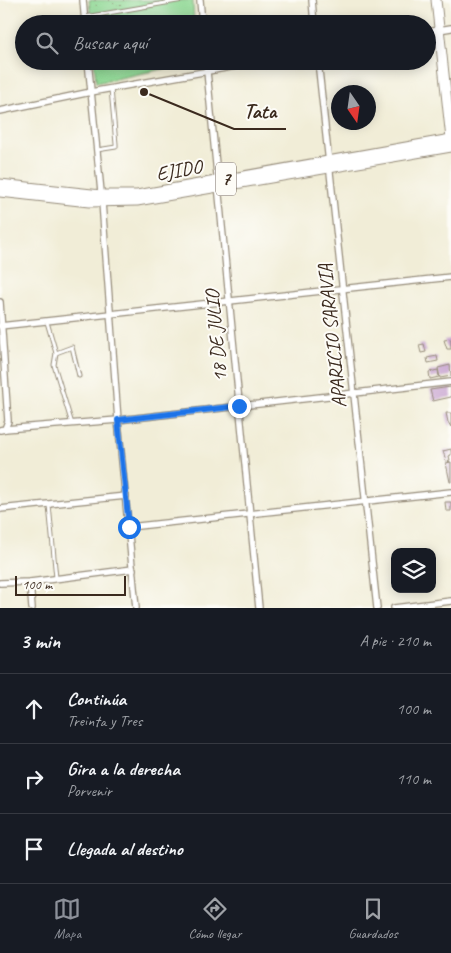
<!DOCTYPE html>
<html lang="es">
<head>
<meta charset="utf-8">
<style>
  body { margin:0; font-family:Caveat,sans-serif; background:#242831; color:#f1f3f6 }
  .controls { position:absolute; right:15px; bottom:15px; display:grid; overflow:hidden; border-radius:10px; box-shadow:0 2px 12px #0003 }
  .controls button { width:45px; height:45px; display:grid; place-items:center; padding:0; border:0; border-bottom:1px solid #363941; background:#171b24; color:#f1f3f6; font:25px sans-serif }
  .compass { position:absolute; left:331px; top:85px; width:45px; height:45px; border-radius:50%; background:#171b24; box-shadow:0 2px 12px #0003; rotate:167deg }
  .scale { position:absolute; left:15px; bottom:12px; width:111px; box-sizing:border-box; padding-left:5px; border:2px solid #3b2a1e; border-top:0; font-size:14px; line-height:18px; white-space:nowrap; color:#3b2a1e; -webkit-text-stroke:4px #fdfcf7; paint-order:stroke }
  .stop { position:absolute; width:15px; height:15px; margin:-11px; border:4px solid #1a73e8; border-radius:50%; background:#fff }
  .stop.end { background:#1a73e8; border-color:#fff; box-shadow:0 1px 5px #0008 }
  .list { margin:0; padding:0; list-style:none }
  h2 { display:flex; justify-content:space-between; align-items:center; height:65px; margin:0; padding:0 20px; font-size:21px }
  h2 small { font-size:16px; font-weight:400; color:#9ea1a6 }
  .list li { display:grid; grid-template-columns:32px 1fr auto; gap:15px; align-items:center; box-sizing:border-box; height:70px; padding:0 20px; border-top:1px solid #363941 }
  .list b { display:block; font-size:19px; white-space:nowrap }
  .list p { margin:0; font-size:16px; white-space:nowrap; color:#9ea1a6 }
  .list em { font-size:16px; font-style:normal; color:#9ea1a6 }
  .icon { flex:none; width:28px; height:28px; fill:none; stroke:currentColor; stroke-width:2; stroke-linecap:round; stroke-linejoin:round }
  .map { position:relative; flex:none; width:451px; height:608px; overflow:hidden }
  .search { position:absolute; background:#171b24; box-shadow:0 2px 12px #0003; left:15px; right:15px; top:15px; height:55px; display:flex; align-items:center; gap:12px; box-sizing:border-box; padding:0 18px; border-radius:28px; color:#9ea1a6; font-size:19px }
  .sheet { height:275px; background:#171b24 }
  nav { display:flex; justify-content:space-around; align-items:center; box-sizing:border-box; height:70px; border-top:1px solid #363941; background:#171b24; font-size:14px; color:#9ea1a6 }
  nav a { display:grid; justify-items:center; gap:2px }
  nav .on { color:#8c9099 }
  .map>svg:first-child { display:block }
  .green { fill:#8dd793; stroke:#648058 }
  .building { fill:#c096ca }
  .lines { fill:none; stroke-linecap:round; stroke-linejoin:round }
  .lane-casing { stroke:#968c7a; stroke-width:5 }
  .street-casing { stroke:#968c7a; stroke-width:8 }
  .secondary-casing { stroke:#968c7a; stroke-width:11 }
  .primary-casing { stroke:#968c7a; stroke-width:11 }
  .path { stroke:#968c7a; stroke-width:1; stroke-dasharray:1 4; stroke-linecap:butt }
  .lane { stroke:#fff; stroke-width:3 }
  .street { stroke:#fff; stroke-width:5.5 }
  .secondary { stroke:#fff; stroke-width:9 }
  .primary { stroke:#fff; stroke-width:9 }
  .route { stroke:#1a73e8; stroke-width:6 }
  .labels { text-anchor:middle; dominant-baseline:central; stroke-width:4; stroke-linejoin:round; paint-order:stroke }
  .shield { fill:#fdfcf7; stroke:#75695f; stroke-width:1 }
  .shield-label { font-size:19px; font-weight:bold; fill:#3b2a1e }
  .street-label { font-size:20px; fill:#3b2a1e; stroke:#fdfcf7 }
  .leader { fill:none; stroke:#3b2a1e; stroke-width:2 }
  .callout-dot { fill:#3b2a1e; stroke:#fdfcf7; stroke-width:2 }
  .callout-label { font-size:21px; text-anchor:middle; font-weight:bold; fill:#3b2a1e; stroke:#fdfcf7; stroke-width:4; stroke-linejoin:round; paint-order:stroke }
</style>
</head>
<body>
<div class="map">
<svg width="451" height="608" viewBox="0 0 451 608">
  <rect width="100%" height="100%" fill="#fdfcf7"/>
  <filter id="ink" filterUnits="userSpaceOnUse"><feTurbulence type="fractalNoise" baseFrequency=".02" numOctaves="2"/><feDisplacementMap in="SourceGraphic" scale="10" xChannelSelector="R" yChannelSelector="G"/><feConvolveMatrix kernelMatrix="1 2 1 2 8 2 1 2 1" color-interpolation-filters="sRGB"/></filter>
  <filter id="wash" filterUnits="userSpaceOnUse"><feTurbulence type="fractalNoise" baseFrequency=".0096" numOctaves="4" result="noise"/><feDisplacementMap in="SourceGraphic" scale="20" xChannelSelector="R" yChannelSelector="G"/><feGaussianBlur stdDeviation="1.12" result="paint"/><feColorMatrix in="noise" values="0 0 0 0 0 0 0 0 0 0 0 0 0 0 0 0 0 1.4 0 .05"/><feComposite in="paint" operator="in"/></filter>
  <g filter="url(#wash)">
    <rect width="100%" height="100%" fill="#f1edd7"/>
    <g class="green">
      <path d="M89 0H193L194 24H91Z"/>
      <path d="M94 61H196V62L96 83Z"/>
    </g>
    <g id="blocks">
      <g class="building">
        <path d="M451 339V349H447L444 340Z"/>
        <path d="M424 344 426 352 421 353 419 345Z"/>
        <path d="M437 356 438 361 428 363 427 358Z"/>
        <path d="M450 365 451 376 440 378 438 368Z"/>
        <path d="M438 370 439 377 430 379 429 372Z"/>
        <path d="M451 387V397L433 401 430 390Z"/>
        <path d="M446 413H451V427L448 422Z"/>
        <path d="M451 449V455L449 456 450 460 446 461 443 451Z"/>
        <path d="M451 462V482H450L446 463Z"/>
        <path d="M445 502H451V511H446Z"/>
      </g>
    </g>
  </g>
  <g filter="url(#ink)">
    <use href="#blocks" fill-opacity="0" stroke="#968c7a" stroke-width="1"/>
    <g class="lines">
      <defs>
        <g id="lane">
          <path d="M85 17 183 0"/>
          <path d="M97 150 116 147V144L111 89"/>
          <path d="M47 322 56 353 54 365 72 424"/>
          <path d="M56 353 72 347 79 376"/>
          <path d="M49 505 56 578"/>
        </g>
        <g id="street">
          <path d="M83 0 85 24"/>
          <path d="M200 0 202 24"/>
          <path d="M312 0 314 24"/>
          <path d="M427 32 451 28"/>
          <path d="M88 61 102 202 118 420 136 608"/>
          <path d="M206 61 259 608"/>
          <path d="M318 61 377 608"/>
          <path d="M0 111 91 92 265 61"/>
          <path d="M0 302 8 421 5 429 0 430"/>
          <path d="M0 326 451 277"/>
          <path d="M5 429 118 420 451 382"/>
          <path d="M0 509 126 496"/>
          <path d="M129 527 451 492"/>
          <path d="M30 582 32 608"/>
          <path d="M0 583 30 582 133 569"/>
          <path d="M394 608 451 601"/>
        </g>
        <path id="secondary" d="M436 0 451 139"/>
        <g id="primary">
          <path d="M0 184 101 195H137L451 139"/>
          <path d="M0 192 89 202 137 201 451 147"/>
        </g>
      </defs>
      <use href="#lane" class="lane-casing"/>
      <use href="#street" class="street-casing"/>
      <use href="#secondary" class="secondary-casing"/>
      <use href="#primary" class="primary-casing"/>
      <g class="path">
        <path d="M95 0 97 9"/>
        <path d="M109 0 118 5"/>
        <path d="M120 5 124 0"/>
      </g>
      <use href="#lane" class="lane"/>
      <use href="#street" class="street"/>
      <use href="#secondary" class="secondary"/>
      <use href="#primary" class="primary"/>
    </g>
  </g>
  <g class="lines" filter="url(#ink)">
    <path class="route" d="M129 527 118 420 239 406"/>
  </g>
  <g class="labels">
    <rect class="shield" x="216" y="162.5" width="20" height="33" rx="4"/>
    <g class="shield-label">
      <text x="226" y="179">7</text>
    </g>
    <g class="street-label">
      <text transform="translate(179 170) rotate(-10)">EJIDO</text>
      <text transform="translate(216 336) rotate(-95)">18 DE JULIO</text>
      <text transform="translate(332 336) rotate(-96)">APARICIO SARAVIA</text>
    </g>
  </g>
  <path class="leader" d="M144 92L234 129H286"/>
  <circle class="callout-dot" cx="144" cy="92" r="5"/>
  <g class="callout-label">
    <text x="260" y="118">Tata</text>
  </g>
</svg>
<div class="controls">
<button><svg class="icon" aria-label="layers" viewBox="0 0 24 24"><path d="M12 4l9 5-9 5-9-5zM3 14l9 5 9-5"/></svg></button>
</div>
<svg class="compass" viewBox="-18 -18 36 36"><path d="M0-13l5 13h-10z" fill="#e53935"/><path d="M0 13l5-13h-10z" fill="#9ea1a6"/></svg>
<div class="scale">100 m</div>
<div class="stop" style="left:129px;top:527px"></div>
<div class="stop end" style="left:239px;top:406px"></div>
<div class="search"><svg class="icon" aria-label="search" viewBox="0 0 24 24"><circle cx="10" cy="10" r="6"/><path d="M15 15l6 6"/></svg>Buscar aquí</div>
</div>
<section class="sheet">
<h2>3 min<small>A pie · 210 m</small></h2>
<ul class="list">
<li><svg class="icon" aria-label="ahead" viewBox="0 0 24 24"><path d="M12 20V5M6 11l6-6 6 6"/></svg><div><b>Continúa</b><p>Treinta y Tres</p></div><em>100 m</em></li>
<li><svg class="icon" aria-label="right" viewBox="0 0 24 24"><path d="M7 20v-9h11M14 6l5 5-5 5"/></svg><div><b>Gira a la derecha</b><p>Porvenir</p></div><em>110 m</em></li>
<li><svg class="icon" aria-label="arrive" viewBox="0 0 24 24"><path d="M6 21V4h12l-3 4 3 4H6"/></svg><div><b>Llegada al destino</b></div></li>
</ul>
</section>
<nav>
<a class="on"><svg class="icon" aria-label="map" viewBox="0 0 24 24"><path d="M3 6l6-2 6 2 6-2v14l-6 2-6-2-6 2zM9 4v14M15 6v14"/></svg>Mapa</a>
<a><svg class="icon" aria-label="directions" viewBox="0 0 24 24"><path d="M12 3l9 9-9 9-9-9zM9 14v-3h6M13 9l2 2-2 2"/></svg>Cómo llegar</a>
<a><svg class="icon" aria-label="saved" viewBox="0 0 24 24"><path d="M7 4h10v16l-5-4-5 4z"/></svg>Guardados</a>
</nav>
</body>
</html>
